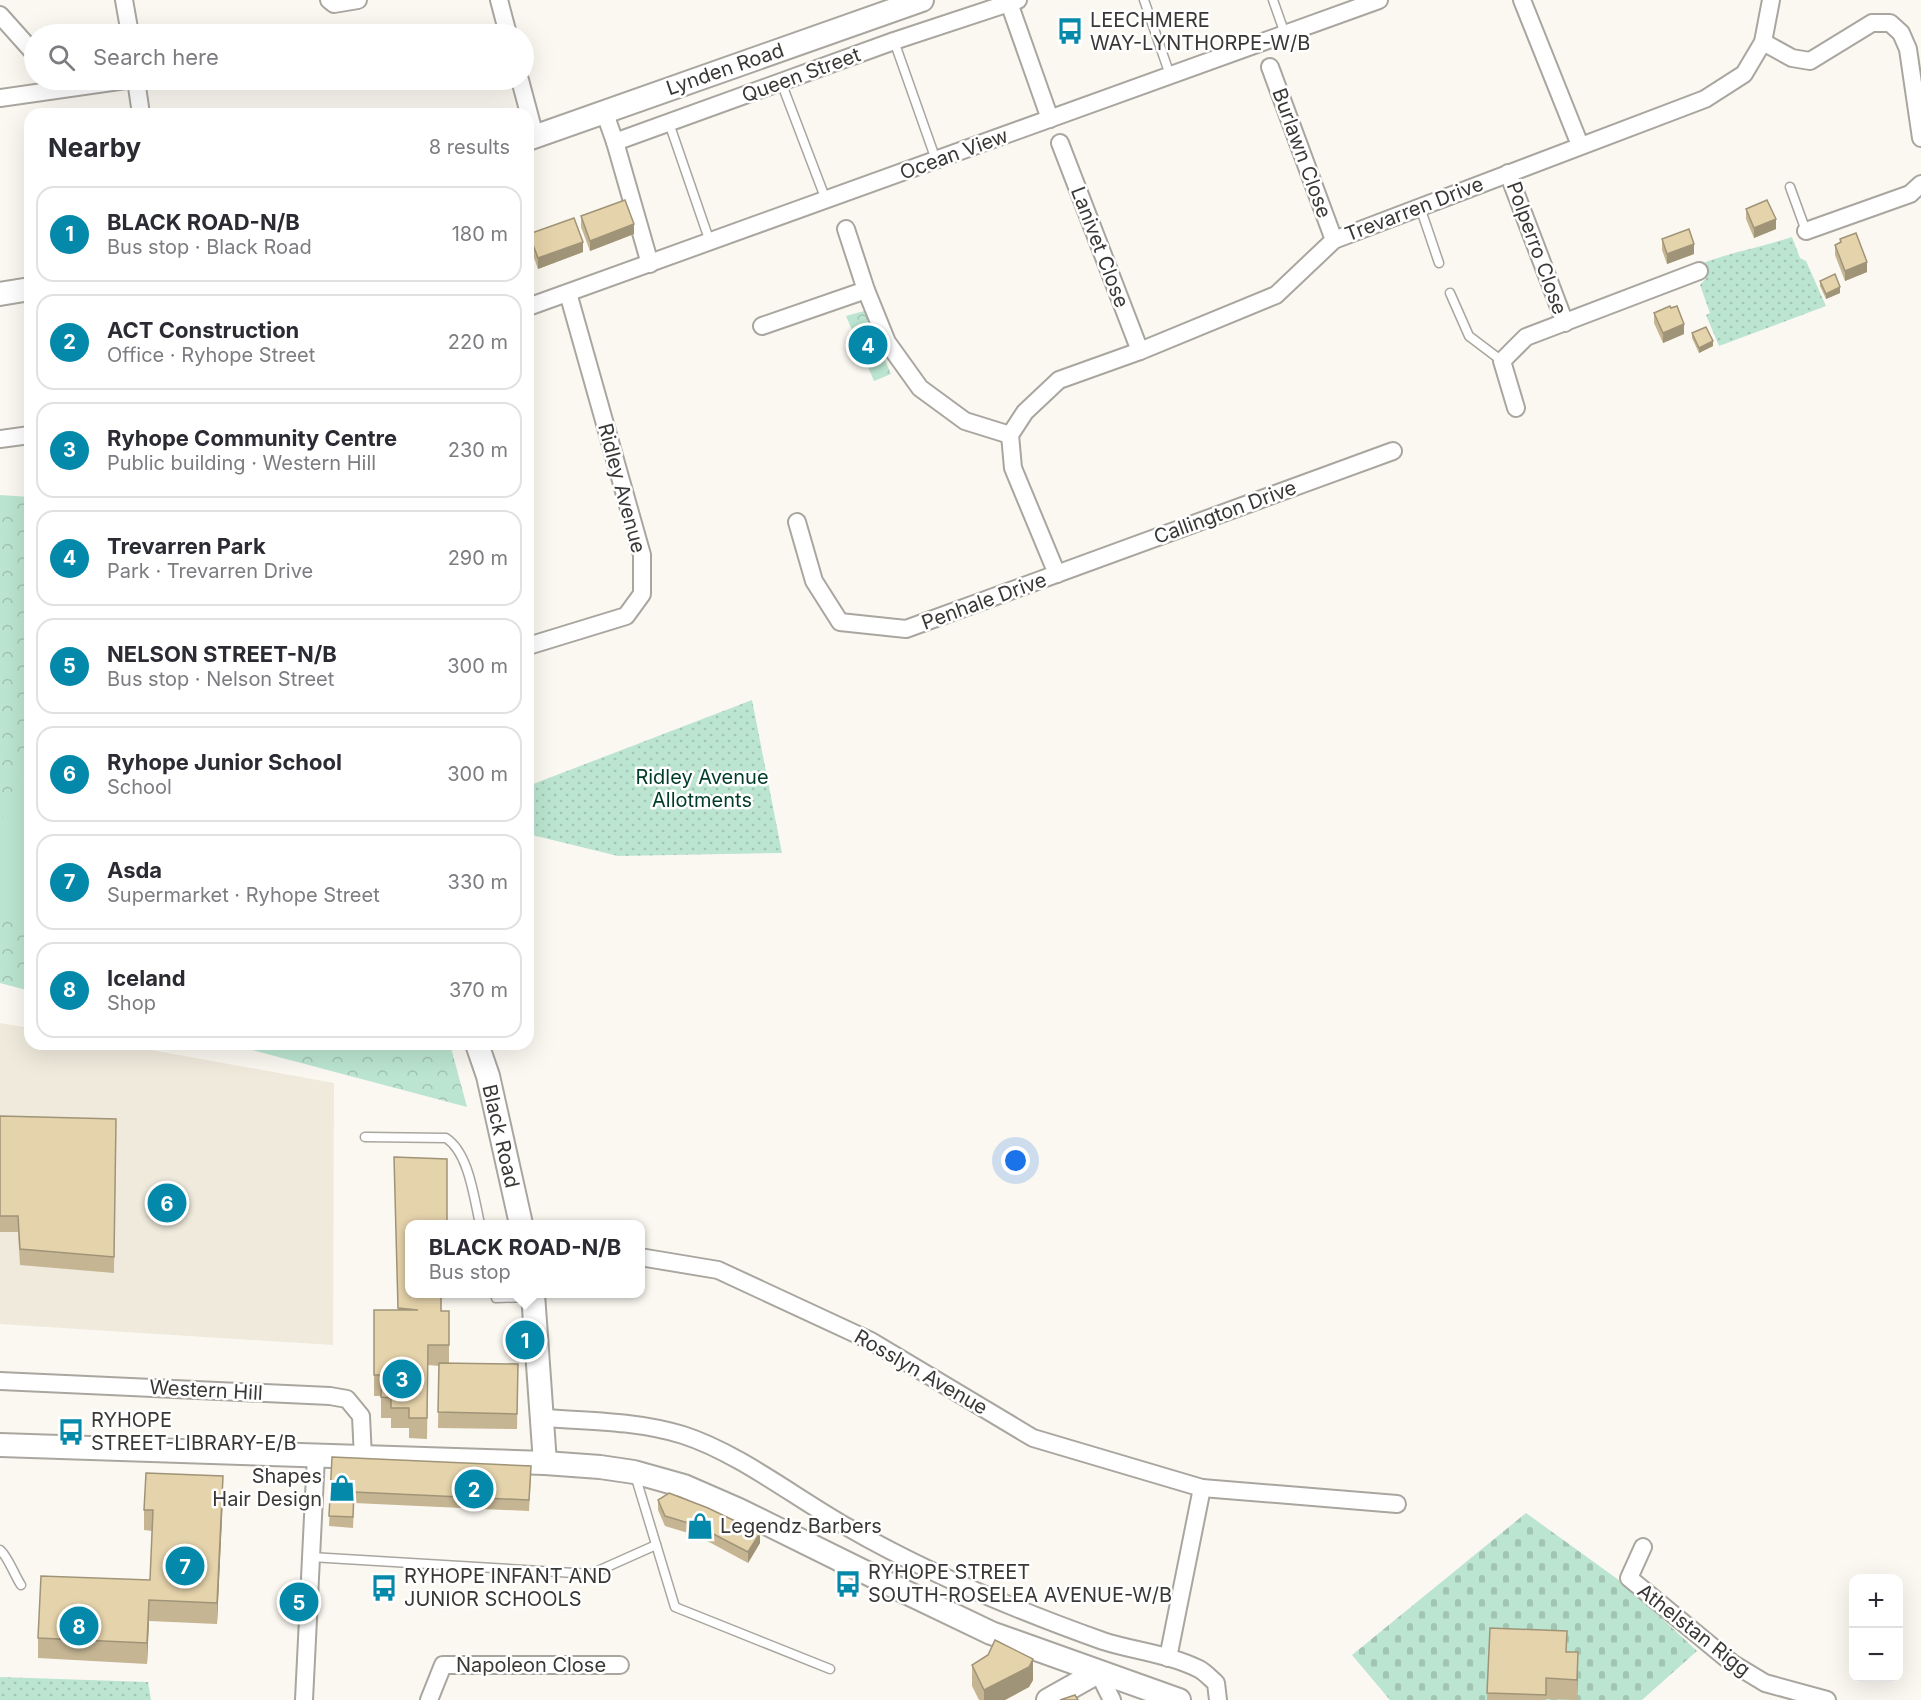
<!DOCTYPE html>
<html lang="en">
<head>
<meta charset="utf-8">
<style>
  body { margin:0; font-family:Inter,sans-serif; background:#f7f7f7; color:#2b2b33 }
  .controls { position:absolute; right:18px; bottom:18px; display:grid; overflow:hidden; border-radius:12px; box-shadow:0 6px 24px #0002 }
  .controls button { width:54px; height:54px; display:grid; place-items:center; padding:0; border:0; border-bottom:2px solid #e1e1e2; background:#fff; color:#2b2b33; font:30px sans-serif }
  .you { position:absolute; left:1016px; top:1161px; width:21px; height:21px; margin:-15px; border:4px solid #fff; border-radius:50%; background:#1a73e8; box-shadow:0 0 0 9px #1a73e833 }
  .badge { display:grid; place-items:center; width:39px; height:39px; border-radius:50%; background:#0589aa; color:#fff; font-size:20px; font-weight:700 }
  .pin { position:absolute; translate:-50% -50%; border:3px solid #fff; box-shadow:0 2px 6px #0006 }
  .popup { position:absolute; left:405px; top:1220px; width:240px; height:78px; box-sizing:border-box; display:grid; place-content:center; border-radius:12px; background:#fff; filter:drop-shadow(0 2px 4px #0005); font-size:20px; white-space:nowrap; color:#7c7c81 }
  .popup b { font-size:22px; color:#2b2b33 }
  .popup::after { content:''; position:absolute; left:50%; top:100%; margin-left:-12px; border:12px solid transparent; border-top-color:#fff }
  .list { margin:0; padding:0; list-style:none }
  h2 { display:flex; justify-content:space-between; align-items:center; height:78px; margin:0; padding:0 24px; font-size:26px }
  h2 small { font-size:20px; font-weight:400; color:#7c7c81 }
  .list li { display:grid; grid-template-columns:39px 1fr auto; gap:18px; align-items:center; box-sizing:border-box; height:96px; margin:0 12px 12px; padding:0 12px; border:2px solid #e1e1e2; border-radius:18px }
  .list b { display:block; font-size:22px; white-space:nowrap }
  .list p { margin:0; font-size:20px; white-space:nowrap; color:#7c7c81 }
  .list em { font-size:20px; font-style:normal; color:#7c7c81 }
  .icon { flex:none; width:33px; height:33px; fill:none; stroke:currentColor; stroke-width:2; stroke-linecap:round; stroke-linejoin:round }
  .map { position:relative; flex:none; width:1921px; height:1700px; overflow:hidden }
  .search { position:absolute; background:#fff; box-shadow:0 6px 24px #0002; left:24px; top:24px; width:510px; height:66px; display:flex; align-items:center; gap:15px; box-sizing:border-box; padding:0 21px; border-radius:33px; color:#7c7c81; font-size:22px }
  .panel { position:absolute; background:#fff; box-shadow:0 6px 24px #0002; left:24px; top:108px; width:510px; height:942px; border-radius:18px }
  .map>svg:first-child { display:block }
  .built { fill:#efeadc }
  .grass { fill:url(#grass-dots) }
  .cemetery { fill:url(#cemetery-stones) }
  .park { fill:url(#park-crowns) }
  .pitch { fill:#bbe5d0 }
  .lines { fill:none; stroke-linecap:round; stroke-linejoin:round }
  .lane-casing { stroke:#a9a6a0; stroke-width:11 }
  .street-casing { stroke:#a9a6a0; stroke-width:20 }
  .secondary-casing { stroke:#a9a6a0; stroke-width:26 }
  .lane { stroke:#fff; stroke-width:8 }
  .street { stroke:#fff; stroke-width:16 }
  .secondary { stroke:#fff; stroke-width:22 }
  .wall { fill:#c5b593 }
  .shaded-wall { fill:#a09478 }
  .building { fill:#e5d3ab; stroke:#a09478; stroke-width:1.5 }
  .labels { text-anchor:middle; dominant-baseline:central; stroke-width:5; stroke-linejoin:round; paint-order:stroke }
  .poi-label { font-size:20px; fill:#3a3836; stroke:#fff; text-anchor:start }
  .street-label { font-size:20px; fill:#3a3836; stroke:#fff }
  .park-label { font-size:20px; fill:#003c27; stroke:#fff }
</style>
</head>
<body>
<div class="map">
<svg width="1921" height="1700" viewBox="0 0 1921 1700">
  <defs>
    <pattern id="grass-dots" width="8" height="8" patternUnits="userSpaceOnUse" patternTransform="scale(1.5)"><rect width="8" height="8" fill="#bbe5d0"/><path d="M2 2h.1M6 6h.1" fill="none" stroke="#a2c5b3" stroke-width="1.8" stroke-linecap="round"/></pattern>
    <pattern id="cemetery-stones" width="16" height="16" patternUnits="userSpaceOnUse" patternTransform="scale(1.5)"><rect width="16" height="16" fill="#bbe5d0"/><path d="M2 7V4a2 2 0 0 1 4 0v3zM10 15v-3a2 2 0 0 1 4 0v3z" fill="#a2c5b3"/></pattern>
    <pattern id="park-crowns" width="20" height="18" patternUnits="userSpaceOnUse" patternTransform="scale(1.5)"><rect width="20" height="18" fill="#bbe5d0"/><path d="M2 6a3 3 0 1 1 6 0M12 15a3 3 0 1 1 6 0" fill="none" stroke="#a2c5b3"/></pattern>
  </defs>
  <rect width="100%" height="100%" fill="#fbf8f1"/>
  <path class="built" d="M0 1023 30 1028V1044H118L334 1083 333 1345 0 1324Z"/>
  <g class="grass">
    <path d="M1792 237 1800 258 1806 261 1826 306 1719 346 1706 315 1710 313 1700 285 1707 277 1703 263C1732 252 1762 247 1792 237Z"/>
    <path d="M752 700 782 853 618 856 528 834V786Z"/>
    <path d="M0 1677 148 1682 151 1700H0Z"/>
  </g>
  <path class="cemetery" d="M1526 1513 1627 1586 1697 1651 1642 1700H1390L1352 1655Z"/>
  <g class="park">
    <path d="M864 311 891 374 874 381 846 316Z"/>
    <path d="M0 495 30 497V991L0 983Z"/>
    <path d="M230 1044H450L467 1107Z"/>
  </g>
  <path class="pitch" d="M27 750 30 751V919L0 909V825Z"/>
  <g class="lines">
    <defs>
      <g id="lane">
        <path d="M1144 0 1170 75"/>
        <path d="M1273 0 1285 34"/>
        <path d="M894 41 936 160"/>
        <path d="M781 82 826 200"/>
        <path d="M669 123 710 242"/>
        <path d="M1790 187 1806 231"/>
        <path d="M1420 207 1439 263"/>
        <path d="M1450 293 1469 336 1502 361"/>
        <path d="M365 1137 446 1138C469 1153 474 1198 480 1224"/>
        <path d="M495 1294 496 1298 533 1297"/>
        <path d="M635 1475 675 1607 830 1669"/>
        <path d="M0 1550C7 1555 15 1576 21 1585"/>
        <path d="M311 1557 591 1574 656 1545"/>
      </g>
      <g id="street">
        <path d="M124 0 130 34"/>
        <path d="M329 0 334 4 358 0"/>
        <path d="M499 0 508 34"/>
        <path d="M1008 0 1050 119"/>
        <path d="M1522 0 1580 145"/>
        <path d="M0 15 34 53"/>
        <path d="M1763 42 1792 58 1810 61 1872 23H1890L1901 33 1908 49 1921 138"/>
        <path d="M1270 67 1334 240"/>
        <path d="M136 80 141 114"/>
        <path d="M520 80 535 136"/>
        <path d="M0 98 126 80"/>
        <path d="M604 111 615 142 894 41 1018 0"/>
        <path d="M615 142 650 264"/>
        <path d="M1060 143 1140 351"/>
        <path d="M1508 173 1565 323"/>
        <path d="M846 229 866 290 887 342 920 388 965 421 1010 435"/>
        <path d="M1806 231 1910 194 1921 184"/>
        <path d="M528 307 1379 0"/>
        <path d="M762 326 866 290"/>
        <path d="M1516 408 1502 361 1526 337 1699 271"/>
        <path d="M0 439 30 435"/>
        <path d="M797 522 814 581 840 622 906 629 1393 451"/>
        <path d="M1057 574 1013 468 1010 435 1025 412 1059 380 1140 351 1276 295 1334 240 1705 99 1744 74 1763 42 1771 0"/>
        <path d="M528 646 626 616 642 594V555L568 293"/>
        <path d="M640 1257 718 1270 871 1341 1033 1438 1202 1488 1168 1658"/>
        <path d="M0 1381 330 1396 347 1399 361 1416 363 1458"/>
        <path d="M543 1418C590 1421 637 1421 683 1435 739 1453 797 1499 849 1528 929 1574 1016 1610 1103 1641 1134 1651 1169 1654 1199 1669 1205 1672 1211 1679 1216 1683L1218 1700"/>
        <path d="M1202 1488 1397 1504"/>
        <path d="M1643 1547 1629 1578 1732 1663 1765 1683 1827 1700"/>
        <path d="M1098 1672 1112 1700"/>
        <path d="M304 1700 316 1456"/>
        <path d="M429 1700 443 1665H620"/>
      </g>
      <g id="secondary">
        <path d="M528 139 922 0"/>
        <path d="M0 294 30 289"/>
        <path d="M477 1044 488 1076 521 1224"/>
        <path d="M533 1294 545 1463"/>
        <path d="M0 1445 545 1463 600 1467 634 1472 684 1486 739 1510 895 1587 991 1633 1179 1700"/>
        <path d="M1048 1700 1098 1672"/>
      </g>
    </defs>
    <use href="#lane" class="lane-casing"/>
    <use href="#street" class="street-casing"/>
    <use href="#secondary" class="secondary-casing"/>
    <use href="#lane" class="lane"/>
    <use href="#street" class="street"/>
    <use href="#secondary" class="secondary"/>
  </g>
  <g class="wall">
    <path d="M1746 209 1776 229 1754 238 1746 219Z"/>
    <path d="M581 216 634 234 590 251 581 227Z"/>
    <path d="M529 234 583 252 538 269 529 244Z"/>
    <path d="M1662 239 1694 254 1667 264 1662 250Z"/>
    <path d="M1840 239 1867 272 1845 281 1835 255V245L1840 243Z"/>
    <path d="M1820 281 1840 293 1826 299 1820 286Z"/>
    <path d="M1654 313 1684 334 1663 343 1654 323Z"/>
    <path d="M1692 333 1713 346 1699 353 1692 338Z"/>
    <path d="M0 1116 116 1119 114 1273 20 1265 18 1232H0Z"/>
    <path d="M394 1157 410 1224 441 1311H449V1363L518 1364 517 1429 438 1428 439 1366 428 1365 427 1439 409 1438V1428H391V1418H381V1396H374V1310H398Z"/>
    <path d="M455 1293H478V1296Z"/>
    <path d="M332 1457 531 1476 529 1511 354 1503 353 1528 329 1526Z"/>
    <path d="M223 1497 217 1624 149 1621 147 1664 38 1658V1638L150 1580 152 1531 144 1530V1510Z"/>
    <path d="M658 1500 760 1543 748 1563 698 1536 665 1526 658 1510Z"/>
    <path d="M1490 1628 1567 1652 1578 1672 1577 1700 1546 1699V1700H1487Z"/>
    <path d="M988 1655 1033 1680 1029 1687 1005 1700H979L972 1686V1665Z"/>
  </g>
  <g class="shaded-wall">
    <path d="M1776 219V229L1754 238V228Z"/>
    <path d="M634 224V234L590 251V241Z"/>
    <path d="M583 242V252L538 269V258Z"/>
    <path d="M1694 244V254L1667 264V254Z"/>
    <path d="M1867 262V272L1845 281V271Z"/>
    <path d="M1840 287V293L1826 299V294Z"/>
    <path d="M1684 324V334L1663 343V333Z"/>
    <path d="M1713 341V346L1699 353V348Z"/>
    <path d="M223 1476V1497L217 1624V1603Z"/>
    <path d="M760 1533V1543L748 1563V1552Z"/>
    <path d="M149 1600V1621L147 1664V1643Z"/>
    <path d="M1578 1652V1672L1577 1700V1680Z"/>
    <path d="M1033 1659V1680L1029 1687 1005 1700H984V1690Z"/>
  </g>
  <g class="building">
    <path d="M625 200 634 224 590 241 581 216Z"/>
    <path d="M1767 200 1776 219 1754 228 1746 209Z"/>
    <path d="M574 218 583 242 538 258 529 234Z"/>
    <path d="M1689 229 1694 244 1667 254 1662 239Z"/>
    <path d="M1856 233 1867 262 1845 271 1835 245 1841 242 1840 239Z"/>
    <path d="M1835 274 1840 287 1826 294 1820 281Z"/>
    <path d="M1670 306 1671 308 1677 306 1684 324 1663 333 1654 313Z"/>
    <path d="M1706 327 1713 341 1699 348 1692 333Z"/>
    <path d="M0 1116 116 1119 114 1257 20 1249 18 1216H0Z"/>
    <path d="M394 1157 447 1159V1224H410V1293H441V1311H449V1345H428L427 1418H409V1408H391V1398L381 1397 382 1375H374V1310H418L398 1308Z"/>
    <path d="M439 1363 518 1364 517 1414 438 1412Z"/>
    <path d="M332 1457 531 1466 529 1500 354 1492 353 1517 329 1516Z"/>
    <path d="M146 1473 223 1476 217 1603 149 1600 147 1643 38 1638 41 1576 150 1580 153 1510H144Z"/>
    <path d="M669 1493 708 1508 760 1533 748 1552 698 1526 665 1516 658 1500Z"/>
    <path d="M1490 1628 1567 1631 1566 1652H1578L1577 1680 1546 1678V1695L1487 1693Z"/>
    <path d="M995 1640 1033 1659 1029 1667 984 1690 972 1665 988 1655Z"/>
    <path d="M1075 1695 1078 1700H1060Z"/>
  </g>
  <defs>
    <symbol id="bus-bare" viewBox="-9 -9 18 18"><path d="M-5-6H5V4H4V6H2V4H-2V6H-4V4H-5ZM-3.5-4V0h7V-4ZM-3.5 1.2v1.5H-2V1.2ZM2 1.2v1.5H3.5V1.2Z" fill="#0589aa" stroke="#fff" stroke-width="2.5" paint-order="stroke"/></symbol>
    <symbol id="shop-bare" viewBox="-9 -9 18 18"><path d="M-5-2.5h2.3a2.7 3.5 0 0 1 5.4 0H5L5.5 6h-11ZM-1.5-2.5h3a1.5 2.3 0 0 0-3 0Z" fill="#0589aa" stroke="#fff" stroke-width="2.5" paint-order="stroke"/></symbol>
  </defs>
  <g fill-rule="evenodd">
    <use href="#bus-bare" x="1051" y="12" width="38" height="38"/>
    <use href="#bus-bare" x="52" y="1413" width="38" height="38"/>
    <use href="#shop-bare" x="323" y="1469" width="38" height="38"/>
    <use href="#shop-bare" x="681" y="1507" width="38" height="38"/>
    <use href="#bus-bare" x="829" y="1565" width="38" height="38"/>
    <use href="#bus-bare" x="365" y="1569" width="38" height="38"/>
  </g>
  <g class="labels">
    <g class="poi-label">
      <text x="1090" y="20">LEECHMERE<tspan x="1090" dy="23">WAY-LYNTHORPE-W/B</tspan></text>
      <text x="91" y="1420">RYHOPE<tspan x="91" dy="23">STREET-LIBRARY-E/B</tspan></text>
      <text x="322" y="1476" text-anchor="end">Shapes<tspan x="322" dy="23">Hair Design</tspan></text>
      <text x="720" y="1526">Legendz Barbers</text>
      <text x="868" y="1572">RYHOPE STREET<tspan x="868" dy="23">SOUTH-ROSELEA AVENUE-W/B</tspan></text>
      <text x="404" y="1576">RYHOPE INFANT AND<tspan x="404" dy="23">JUNIOR SCHOOLS</tspan></text>
    </g>
    <g class="street-label">
      <text transform="translate(725 69) rotate(-19)">Lynden Road</text>
      <text transform="translate(801 75) rotate(-20)">Queen Street</text>
      <text transform="translate(1302 153) rotate(70)">Burlawn Close</text>
      <text transform="translate(954 154) rotate(-20)">Ocean View</text>
      <text transform="translate(1414 209) rotate(-21)">Trevarren Drive</text>
      <text transform="translate(1100 247) rotate(69)">Lanivet Close</text>
      <text transform="translate(1537 248) rotate(70)">Polperro Close</text>
      <text transform="translate(622 488) rotate(75)">Ridley Avenue</text>
      <text transform="translate(1225 512) rotate(-20)">Callington Drive</text>
      <text transform="translate(984 601) rotate(-20)">Penhale Drive</text>
      <text transform="translate(501 1136) rotate(77)">Black Road</text>
      <text transform="translate(921 1372) rotate(30)">Rosslyn Avenue</text>
      <text transform="translate(206 1390) rotate(3)">Western Hill</text>
      <text transform="translate(1694 1630) rotate(38)">Athelstan Rigg</text>
      <text x="531" y="1665">Napoleon Close</text>
    </g>
    <g class="park-label">
      <text x="702" y="777">Ridley Avenue<tspan x="702" dy="23">Allotments</tspan></text>
    </g>
  </g>
</svg>
<div class="controls">
<button>+</button>
<button>−</button>
</div>
<div class="you"></div>
<div class="pin badge" style="left:525px;top:1340px">1</div>
<div class="popup"><b>BLACK ROAD-N/B</b>Bus stop</div>
<div class="pin badge" style="left:474px;top:1489px">2</div>
<div class="pin badge" style="left:402px;top:1379px">3</div>
<div class="pin badge" style="left:868px;top:345px">4</div>
<div class="pin badge" style="left:299px;top:1602px">5</div>
<div class="pin badge" style="left:167px;top:1203px">6</div>
<div class="pin badge" style="left:185px;top:1566px">7</div>
<div class="pin badge" style="left:79px;top:1626px">8</div>
<div class="search"><svg class="icon" aria-label="search" viewBox="0 0 24 24"><circle cx="10" cy="10" r="6"/><path d="M15 15l6 6"/></svg>Search here</div>
<section class="panel">
<h2>Nearby<small>8 results</small></h2>
<ul class="list">
<li><span class="badge">1</span><div><b>BLACK ROAD-N/B</b><p>Bus stop · Black Road</p></div><em>180 m</em></li>
<li><span class="badge">2</span><div><b>ACT Construction</b><p>Office · Ryhope Street</p></div><em>220 m</em></li>
<li><span class="badge">3</span><div><b>Ryhope Community Centre</b><p>Public building · Western Hill</p></div><em>230 m</em></li>
<li><span class="badge">4</span><div><b>Trevarren Park</b><p>Park · Trevarren Drive</p></div><em>290 m</em></li>
<li><span class="badge">5</span><div><b>NELSON STREET-N/B</b><p>Bus stop · Nelson Street</p></div><em>300 m</em></li>
<li><span class="badge">6</span><div><b>Ryhope Junior School</b><p>School</p></div><em>300 m</em></li>
<li><span class="badge">7</span><div><b>Asda</b><p>Supermarket · Ryhope Street</p></div><em>330 m</em></li>
<li><span class="badge">8</span><div><b>Iceland</b><p>Shop</p></div><em>370 m</em></li>
</ul>
</section>
</div>
</body>
</html>
